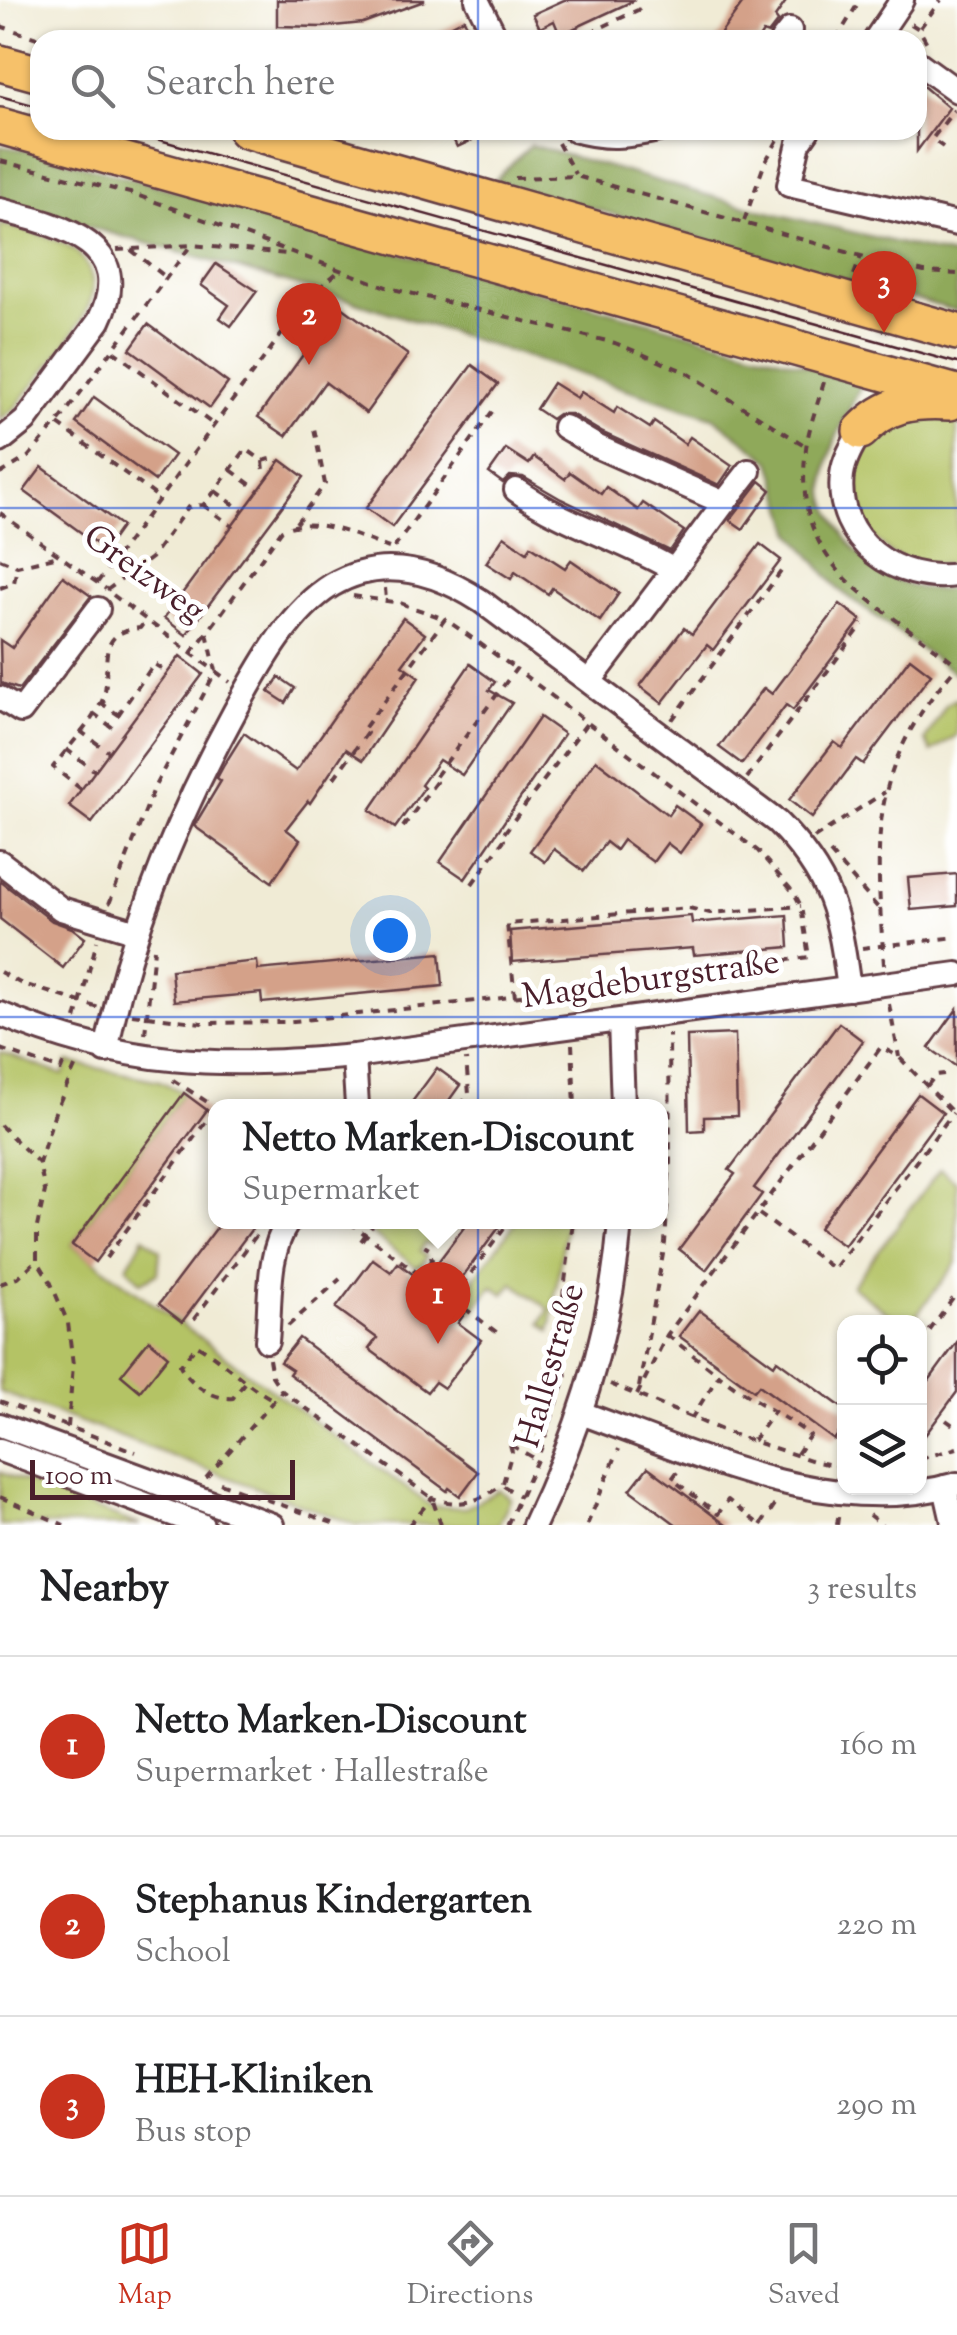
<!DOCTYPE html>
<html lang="en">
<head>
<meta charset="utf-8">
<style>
  body { margin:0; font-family:"Sorts Mill Goudy",serif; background:#f2f2f2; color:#202124 }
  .controls { position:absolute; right:30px; bottom:30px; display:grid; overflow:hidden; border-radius:20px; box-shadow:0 2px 8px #0004 }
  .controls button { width:90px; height:90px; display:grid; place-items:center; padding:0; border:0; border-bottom:2px solid #e0e0e0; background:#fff; color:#202124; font:50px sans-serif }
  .scale { position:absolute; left:30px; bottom:25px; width:265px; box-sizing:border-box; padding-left:10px; border:5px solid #4a1f2b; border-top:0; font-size:28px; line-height:35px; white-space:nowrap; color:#4a1f2b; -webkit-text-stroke:8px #fff; paint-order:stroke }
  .you { position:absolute; left:390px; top:935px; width:35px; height:35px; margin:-25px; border:8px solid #fff; border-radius:50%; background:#1a73e8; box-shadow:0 0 0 15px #1a73e833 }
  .badge { display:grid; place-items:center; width:65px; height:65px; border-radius:50%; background:#c8321e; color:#fff; font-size:32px; font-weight:700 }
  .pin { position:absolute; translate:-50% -82px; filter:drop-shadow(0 2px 5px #0008) }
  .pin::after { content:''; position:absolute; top:52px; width:35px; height:30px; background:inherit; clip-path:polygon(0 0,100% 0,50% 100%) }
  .popup { position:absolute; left:208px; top:1099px; width:460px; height:130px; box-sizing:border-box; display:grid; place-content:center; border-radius:20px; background:#fff; filter:drop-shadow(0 2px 8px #0005); font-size:32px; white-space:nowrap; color:#757577 }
  .popup b { font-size:38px; color:#202124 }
  .popup::after { content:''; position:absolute; left:50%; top:100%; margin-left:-20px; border:20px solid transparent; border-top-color:#fff }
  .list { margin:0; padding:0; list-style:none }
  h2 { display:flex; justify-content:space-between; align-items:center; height:130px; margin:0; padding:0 40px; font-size:42px }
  h2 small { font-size:32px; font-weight:400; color:#757577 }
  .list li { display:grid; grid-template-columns:65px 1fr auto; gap:30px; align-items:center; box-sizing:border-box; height:180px; padding:0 40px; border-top:2px solid #e0e0e0 }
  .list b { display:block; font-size:38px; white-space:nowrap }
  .list p { margin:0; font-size:32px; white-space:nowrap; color:#757577 }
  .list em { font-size:32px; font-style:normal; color:#757577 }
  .icon { flex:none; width:55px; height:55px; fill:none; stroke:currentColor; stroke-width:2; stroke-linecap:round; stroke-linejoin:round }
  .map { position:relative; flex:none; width:957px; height:1525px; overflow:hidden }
  .search { position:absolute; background:#fff; box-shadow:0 2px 8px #0004; left:30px; right:30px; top:30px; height:110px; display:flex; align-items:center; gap:25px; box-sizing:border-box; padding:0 35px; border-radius:30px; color:#757577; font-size:38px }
  .sheet { height:670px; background:#fff }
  nav { display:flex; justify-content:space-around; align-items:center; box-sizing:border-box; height:140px; border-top:2px solid #e0e0e0; background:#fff; font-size:28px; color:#757577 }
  nav a { display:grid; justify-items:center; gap:5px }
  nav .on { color:#c8321e }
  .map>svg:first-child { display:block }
  .green { fill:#b4c365; stroke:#7f7148; stroke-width:2.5 }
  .forest { fill:#8fa95a; stroke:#6c6442; stroke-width:2.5 }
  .building { fill:#d4a189 }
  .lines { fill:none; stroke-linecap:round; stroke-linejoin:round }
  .minor-casing { stroke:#633e44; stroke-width:28 }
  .highway-casing { stroke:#633e44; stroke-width:40 }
  .path { stroke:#633e44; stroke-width:4; stroke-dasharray:8 8; stroke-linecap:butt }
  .minor { stroke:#fff; stroke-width:22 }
  .highway { stroke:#f6c16b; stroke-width:35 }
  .tram { stroke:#4a1f2b; stroke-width:2.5 }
  .grid { fill:none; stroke:#1d4ed8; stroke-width:2.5; stroke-opacity:0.55 }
  .labels { text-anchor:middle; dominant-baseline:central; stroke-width:10; stroke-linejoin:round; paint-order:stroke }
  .street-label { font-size:35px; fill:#4a1f2b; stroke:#fff }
</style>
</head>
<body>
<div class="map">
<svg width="957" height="1525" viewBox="0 0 957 1525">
  <rect width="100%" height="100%" fill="#fff"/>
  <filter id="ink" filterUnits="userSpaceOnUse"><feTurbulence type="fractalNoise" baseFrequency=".01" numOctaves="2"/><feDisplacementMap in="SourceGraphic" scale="20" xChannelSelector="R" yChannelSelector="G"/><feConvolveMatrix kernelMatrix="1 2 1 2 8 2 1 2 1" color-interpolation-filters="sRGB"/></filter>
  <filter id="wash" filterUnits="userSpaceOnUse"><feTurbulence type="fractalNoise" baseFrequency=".0048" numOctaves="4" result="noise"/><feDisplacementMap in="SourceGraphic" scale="40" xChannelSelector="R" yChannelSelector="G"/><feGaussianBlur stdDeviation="2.25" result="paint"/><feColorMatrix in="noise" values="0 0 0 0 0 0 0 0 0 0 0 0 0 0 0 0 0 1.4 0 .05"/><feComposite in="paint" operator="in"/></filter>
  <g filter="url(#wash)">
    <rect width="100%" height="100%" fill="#f0ebd5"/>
    <g class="green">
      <path d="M0 224C25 231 53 235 74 250 88 261 97 282 91 299 82 330 35 381 15 408L0 420Z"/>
      <path d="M922 410 957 412V564L922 565 891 554 867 531 854 503 853 476 870 436Z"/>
      <path d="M957 698V735L931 752 925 740 946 705Z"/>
      <path d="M0 1052 63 1075 68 1062 160 1081 184 1093 72 1245 431 1506 465 1508 499 1490 511 1498 498 1525H356L0 1392Z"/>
      <path d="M940 1169 957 1182V1262L911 1322H900L852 1286Z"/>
      <path d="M380 1222H431L439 1233 430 1246 425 1243 420 1251 427 1256 421 1266 416 1267 371 1233Z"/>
      <path d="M516 1222H566L550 1331 541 1323 549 1309 513 1283 504 1294 492 1286 473 1312 458 1300Z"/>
      <path d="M144 1237 160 1250 158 1273 141 1282 127 1267Z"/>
      <path d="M0 1472 120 1518 140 1525H0Z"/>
    </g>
    <g class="forest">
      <path d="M531 145 760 210 957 257V311L494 181Z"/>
      <path d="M0 146 32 151 863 381C847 416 824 452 825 492 825 501 831 512 836 521 858 565 906 598 957 588V675L838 589 793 534 771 461 713 417 353 301 0 202Z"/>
    </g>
    <g id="blocks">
      <g class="building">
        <path d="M277 0H424V1L363 23 323 27 277 26Z"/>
        <path d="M564 0H635L560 35 554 21 540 28 533 14Z"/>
        <path d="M745 0H787L775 17 778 21 768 34 763 32 758 40H716Z"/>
        <path d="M464 19 472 35 462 40H423Z"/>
        <path d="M917 81 949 108 917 151Z"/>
        <path d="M449 130H494L457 147Z"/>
        <path d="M216 264 257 291 231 326 220 318 229 305 201 285Z"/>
        <path d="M339 305 408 355 366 413 325 382 286 436 258 417Z"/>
        <path d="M148 324 228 383 210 408 130 349Z"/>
        <path d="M472 365 498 384 392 527 366 508Z"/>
        <path d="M553 383 577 398 581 392 614 413 617 407 650 428 654 422 685 444 690 437 732 466 719 485 603 433 571 414H558L551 419 536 409Z"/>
        <path d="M94 397 174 455 155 481 76 423Z"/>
        <path d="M506 449 529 464 534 457 565 479 570 472 601 494 606 487 638 510 643 503 684 531 670 551 561 499 523 477 510 476 503 483 489 473Z"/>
        <path d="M281 460 304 477 186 635 164 618Z"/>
        <path d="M42 467 122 526 105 550 24 491Z"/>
        <path d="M760 481 771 490 743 529 730 520Z"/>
        <path d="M504 536 527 552 531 546 565 568 571 560 619 593 600 621 552 588 548 594 515 572 511 579 486 563Z"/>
        <path d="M760 544 781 560 713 650 707 645 662 703 640 686 684 628 692 634Z"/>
        <path d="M63 576 91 596 19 689 1 683 0 640 12 648Z"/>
        <path d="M840 604 861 620 793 710 786 705 742 764 719 747 764 688 772 694Z"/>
        <path d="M403 618 425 634 402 665 419 677 363 760 346 749 310 803 308 801 286 829 300 840 272 882 194 826 221 781 217 778 224 765 244 733 296 771Z"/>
        <path d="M180 656 203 674 92 823 69 806Z"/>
        <path d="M910 658 931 674 863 764 856 759 812 818 789 800 834 742 842 748Z"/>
        <path d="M470 664 495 682 489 690 512 703 462 775 439 760 421 785 424 788 395 828 370 810Z"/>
        <path d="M279 677 295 688 286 703 269 692Z"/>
        <path d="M540 717 564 734 465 879 440 862Z"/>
        <path d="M596 760 668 815 675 805 701 824 680 853 667 843 653 862 623 840 616 850 606 842 584 871 554 849 545 862 530 851Z"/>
        <path d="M957 874V906L911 910 908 878Z"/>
        <path d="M0 881 52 921 72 928 85 938 63 968 0 919Z"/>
        <path d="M787 915 789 947 694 955 693 948 512 962 510 931 691 916 692 923Z"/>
        <path d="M440 953 443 986 262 1003 261 993 174 1001 171 970 257 961 258 970Z"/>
        <path d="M957 1009V1067L929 1048Z"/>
        <path d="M839 1023 863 1041 754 1188 762 1194 706 1270 679 1249 735 1174 729 1170Z"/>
        <path d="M735 1034 737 1116 704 1117V1130L689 1131 687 1036Z"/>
        <path d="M437 1068 460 1085 445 1106H409Z"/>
        <path d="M184 1093 207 1110 95 1262 72 1245Z"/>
        <path d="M918 1094 943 1113 844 1246 819 1228Z"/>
        <path d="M221 1222H257L182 1322 159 1304Z"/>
        <path d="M468 1222H503L446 1299 465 1313 458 1323 481 1340 444 1388 435 1382 427 1392 369 1349 377 1338 336 1308 373 1259 391 1272 398 1263 423 1282Z"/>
        <path d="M699 1310 774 1365 777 1360 844 1409V1426L834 1440 759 1385 754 1391 679 1336Z"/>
        <path d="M299 1338 478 1472 460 1496 449 1488 447 1491 289 1374 292 1370 280 1362Z"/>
        <path d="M149 1340 168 1356 140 1391 121 1375Z"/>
        <path d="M957 1342V1392L920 1442V1393Z"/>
        <path d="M648 1467 698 1504 726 1525H677L630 1490Z"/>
      </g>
    </g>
  </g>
  <g filter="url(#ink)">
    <use href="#blocks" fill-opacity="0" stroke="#633e44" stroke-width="2.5"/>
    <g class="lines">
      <defs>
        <g id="minor">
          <path d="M477 0 497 40"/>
          <path d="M782 40 790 30"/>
          <path d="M875 40 902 0"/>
          <path d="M917 62 957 91"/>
          <path d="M574 130C605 139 627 137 658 130"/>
          <path d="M808 130 799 143 789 185 957 224"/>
          <path d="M0 210C58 225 138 242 99 321L25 421 0 441"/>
          <path d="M564 427 596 446 724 503 674 570"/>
          <path d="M861 431C853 445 844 459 842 475 834 541 898 584 957 575"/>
          <path d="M516 490C564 524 623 540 674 570L590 681"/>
          <path d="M724 503 749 471"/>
          <path d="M0 698 21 711 98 609"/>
          <path d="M0 862 61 909 137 932"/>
          <path d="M0 1014C126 1067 219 1068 354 1056L957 974"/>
          <path d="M620 1021 623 1106"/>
          <path d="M106 1051C130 930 176 819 235 711 259 668 288 612 332 585 383 555 435 571 481 601L777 822C832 877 839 914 849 989"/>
          <path d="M354 1056 357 1106"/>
          <path d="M267 1341C271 1303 266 1254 288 1222"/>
          <path d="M581 1413C698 1455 831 1520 957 1484"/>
          <path d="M0 1425 272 1525"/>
          <path d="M0 1450 202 1525"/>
          <path d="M945 1487 953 1522 957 1525"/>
          <path d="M534 1525C580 1429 612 1328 620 1222"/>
        </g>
        <g id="highway">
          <path d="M0 63 40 74"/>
          <path d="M0 126 957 393"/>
          <path d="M246 130 957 332"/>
          <path d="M861 431C887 403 913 400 950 402"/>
        </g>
      </defs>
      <use href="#minor" class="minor-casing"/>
      <use href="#highway" class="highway-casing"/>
      <g class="path">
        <path d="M911 24 919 29 927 43"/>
        <path d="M0 26 43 40"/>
        <path d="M920 28 941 0"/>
        <path d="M575 40 644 7"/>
        <path d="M836 40 860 0"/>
        <path d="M558 143 575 174"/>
        <path d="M943 147 932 139 954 110"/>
        <path d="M0 161 134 194 389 288 615 343 686 372 806 446"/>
        <path d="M515 178 576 176 861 256 924 272 957 274"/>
        <path d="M744 221 765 162 779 138"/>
        <path d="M117 250 191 245 287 254"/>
        <path d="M131 250 167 278"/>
        <path d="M854 275 861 256"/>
        <path d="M113 351 214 425"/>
        <path d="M824 382C818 403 809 426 806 448 790 571 877 600 957 665"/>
        <path d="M58 424 159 498"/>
        <path d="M263 461 264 471 269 476"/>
        <path d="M231 470 258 490"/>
        <path d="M0 474 28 457 57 424 191 245"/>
        <path d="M215 491 243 511"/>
        <path d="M203 505 232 526"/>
        <path d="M0 513 106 589"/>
        <path d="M296 523 325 484 313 423"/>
        <path d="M394 548 494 409"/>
        <path d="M0 559 17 566 59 556"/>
        <path d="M97 583 310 296 339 271"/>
        <path d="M0 588 14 583 17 566"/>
        <path d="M385 588 386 600"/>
        <path d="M107 590 151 558 188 507 203 505 208 500 246 449 263 461 274 458 279 462"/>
        <path d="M113 595 230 682"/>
        <path d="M353 596 400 603 445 619"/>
        <path d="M191 653 207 633"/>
        <path d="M103 700 104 705 126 720"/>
        <path d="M93 713 113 728"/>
        <path d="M118 715 154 664 164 670"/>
        <path d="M672 720 785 566"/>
        <path d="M80 731 109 752"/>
        <path d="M66 749 95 771"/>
        <path d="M334 778 367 733 363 730 445 619 516 669"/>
        <path d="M747 778 863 624"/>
        <path d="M81 789 53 767C68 747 90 725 101 703 116 674 88 633 140 628L146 620"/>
        <path d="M403 827 436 782 433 780 516 669 758 851 794 893 801 906 809 957 566 991"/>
        <path d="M814 838 885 792"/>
        <path d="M830 853 880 910"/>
        <path d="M472 884 504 840 501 837 587 723"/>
        <path d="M109 904 155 786 216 671 207 633 282 530C315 514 357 537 389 548"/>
        <path d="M862 948 957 937"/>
        <path d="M884 965C875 836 867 769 957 666"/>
        <path d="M0 972 20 983 99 1008"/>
        <path d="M515 997 507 924 689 908 710 913 801 906"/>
        <path d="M889 1004 899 1057"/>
        <path d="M132 1014 202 1023 285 1022 566 991 568 1005"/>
        <path d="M76 1019 97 941"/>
        <path d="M145 1034 154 949"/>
        <path d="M572 1044 575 1106"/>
        <path d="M0 1049 61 1070 66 1057"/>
        <path d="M173 1080 215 1107"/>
        <path d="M927 1086 936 1075 944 1074"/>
        <path d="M460 1106 469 1094 466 1059"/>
        <path d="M0 1125 39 1163"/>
        <path d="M759 1214 834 1269 953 1113"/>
        <path d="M349 1222 499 1334"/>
        <path d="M361 1241 375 1222"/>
        <path d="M106 1258 215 1109"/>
        <path d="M421 1277 432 1260 429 1249 424 1246"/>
        <path d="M0 1284 17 1278 37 1260"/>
        <path d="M452 1299 509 1222"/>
        <path d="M194 1319 261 1229"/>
        <path d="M288 1326 340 1279"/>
        <path d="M667 1335 719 1375"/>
        <path d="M920 1344 957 1293"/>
        <path d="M269 1359 272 1376 282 1391"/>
        <path d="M244 1383 233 1398C213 1400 189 1383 180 1365L197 1345C225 1362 245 1385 274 1400"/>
        <path d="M610 1384 734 1435 817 1462 844 1467"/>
        <path d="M639 1387 665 1243 670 1162 669 1034"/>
        <path d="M637 1395 667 1335 881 1047 899 1057 957 1117"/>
        <path d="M0 1401 136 1452"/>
        <path d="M691 1419 719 1375C748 1398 780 1413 810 1435L797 1454"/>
        <path d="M946 1420 957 1428"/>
        <path d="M68 1427 73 1365 68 1323 50 1281 37 1260V1227L45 1191 39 1163 55 1112 77 1063"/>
        <path d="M753 1441 775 1410"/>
        <path d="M511 1445 537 1460"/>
        <path d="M920 1459 957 1448"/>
        <path d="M836 1467 844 1454"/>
        <path d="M677 1472 672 1479 718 1514 728 1500 760 1525"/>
        <path d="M206 1478 282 1391 432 1498 441 1525"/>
        <path d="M220 1483 338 1525"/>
        <path d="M503 1483 512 1452 509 1440"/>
        <path d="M0 1497 64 1525"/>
        <path d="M869 1515 882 1525"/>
        <path d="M409 1525 432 1498C461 1508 478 1502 502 1485L521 1497"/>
        <path d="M507 1525 537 1460 566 1378 559 1326 573 1222"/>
        <path d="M587 1525 619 1449"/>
        <path d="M761 1525 778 1500"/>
        <path d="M837 1525 839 1511"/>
      </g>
      <use href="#minor" class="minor"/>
      <use href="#highway" class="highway"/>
      <g class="tram">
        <path d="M0 96 40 107"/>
        <path d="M124 130 957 363"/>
      </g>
    </g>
  </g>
  <path class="grid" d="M478 0V40M478 130V1525M0 508H957M0 1017H957"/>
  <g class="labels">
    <g class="street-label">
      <text transform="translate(143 575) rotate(36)">Greizweg</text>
      <text transform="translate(651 981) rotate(-8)">Magdeburgstraße</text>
      <text transform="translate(552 1366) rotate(-74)">Hallestraße</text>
    </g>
  </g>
</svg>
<div class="controls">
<button><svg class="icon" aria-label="locate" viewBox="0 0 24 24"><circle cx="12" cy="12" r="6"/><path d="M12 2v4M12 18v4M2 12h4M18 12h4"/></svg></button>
<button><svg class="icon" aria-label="layers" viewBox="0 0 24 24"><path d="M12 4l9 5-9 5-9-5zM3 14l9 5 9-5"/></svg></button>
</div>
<div class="scale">100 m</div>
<div class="you"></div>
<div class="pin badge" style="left:438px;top:1344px">1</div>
<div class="popup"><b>Netto Marken-Discount</b>Supermarket</div>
<div class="pin badge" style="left:309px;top:365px">2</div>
<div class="pin badge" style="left:884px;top:333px">3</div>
<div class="search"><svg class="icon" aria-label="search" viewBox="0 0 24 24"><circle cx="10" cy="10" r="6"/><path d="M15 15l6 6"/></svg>Search here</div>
</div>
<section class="sheet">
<h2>Nearby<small>3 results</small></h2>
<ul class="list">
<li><span class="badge">1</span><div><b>Netto Marken-Discount</b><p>Supermarket · Hallestraße</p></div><em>160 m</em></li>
<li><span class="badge">2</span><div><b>Stephanus Kindergarten</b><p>School</p></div><em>220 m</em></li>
<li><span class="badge">3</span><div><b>HEH-Kliniken</b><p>Bus stop</p></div><em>290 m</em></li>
</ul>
</section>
<nav>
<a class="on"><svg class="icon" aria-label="map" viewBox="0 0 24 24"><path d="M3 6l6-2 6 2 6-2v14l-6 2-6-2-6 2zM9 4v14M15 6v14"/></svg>Map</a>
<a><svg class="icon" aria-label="directions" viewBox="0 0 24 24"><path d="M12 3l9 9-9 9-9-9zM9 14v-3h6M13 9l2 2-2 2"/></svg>Directions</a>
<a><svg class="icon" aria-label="saved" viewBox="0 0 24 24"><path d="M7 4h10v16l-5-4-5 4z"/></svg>Saved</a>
</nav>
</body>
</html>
